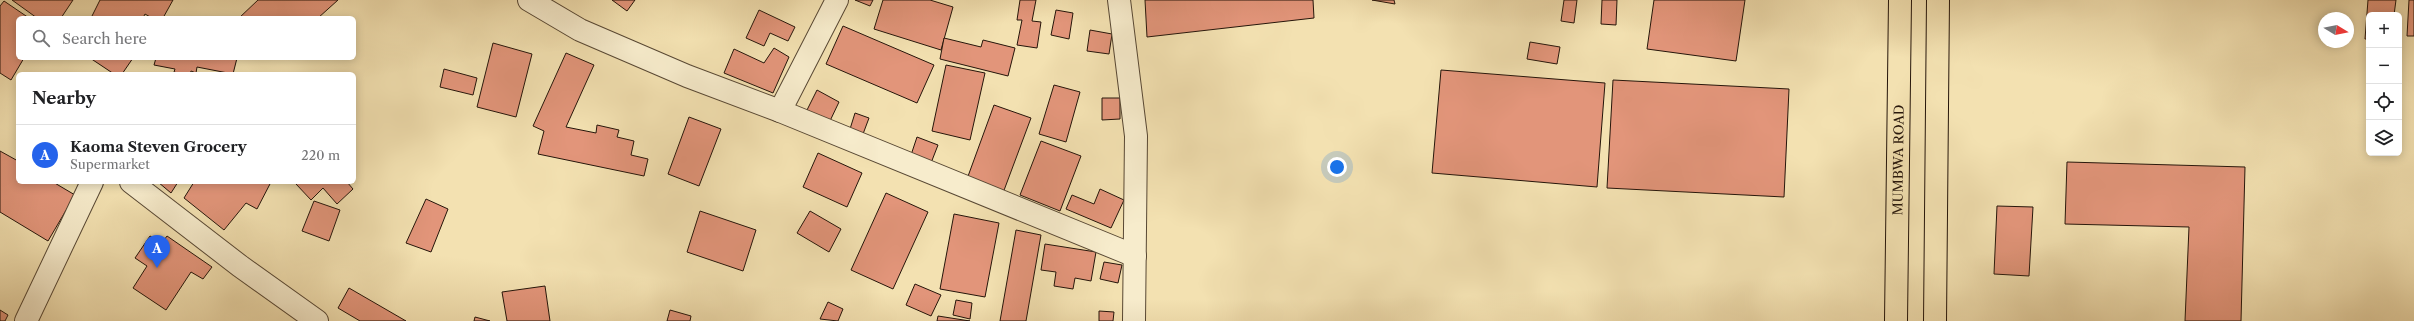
<!DOCTYPE html>
<html lang="en">
<head>
<meta charset="utf-8">
<style>
  body { margin:0; font-family:"Libre Caslon Text",serif; background:#f6f6f6; color:#202124 }
  .controls { position:absolute; right:12px; top:12px; display:grid; overflow:hidden; border-radius:6px; box-shadow:0 2px 10px #0003 }
  .controls button { width:36px; height:36px; display:grid; place-items:center; padding:0; border:0; border-bottom:1px solid #e0e0e0; background:#fff; color:#202124; font:20px sans-serif }
  .compass { position:absolute; left:2318px; top:12px; width:36px; height:36px; border-radius:50%; background:#fff; box-shadow:0 2px 10px #0003; rotate:100deg }
  .you { position:absolute; left:1337px; top:167px; width:14px; height:14px; margin:-10px; border:3px solid #fff; border-radius:50%; background:#1a73e8; box-shadow:0 0 0 6px #1a73e833 }
  .badge { display:grid; place-items:center; width:26px; height:26px; border-radius:50%; background:#2563eb; color:#fff; font-size:13px; font-weight:700 }
  .pin { position:absolute; translate:-50% -33px; filter:drop-shadow(0 1px 2px #0008) }
  .pin::after { content:''; position:absolute; top:21px; width:14px; height:12px; background:inherit; clip-path:polygon(0 0,100% 0,50% 100%) }
  .list { margin:0; padding:0; list-style:none }
  h2 { display:flex; justify-content:space-between; align-items:center; height:52px; margin:0; padding:0 16px; font-size:17px }
  h2 small { font-size:13px; font-weight:400; color:#757577 }
  .list li { display:grid; grid-template-columns:26px 1fr auto; gap:12px; align-items:center; box-sizing:border-box; height:60px; padding:0 16px; border-top:1px solid #e0e0e0 }
  .list b { display:block; font-size:15px; white-space:nowrap }
  .list p { margin:0; font-size:13px; white-space:nowrap; color:#757577 }
  .list em { font-size:13px; font-style:normal; color:#757577 }
  .icon { flex:none; width:22px; height:22px; fill:none; stroke:currentColor; stroke-width:2; stroke-linecap:round; stroke-linejoin:round }
  .map { position:relative; flex:none; width:2414px; height:321px; overflow:hidden }
  .search { position:absolute; background:#fff; box-shadow:0 2px 10px #0003; left:16px; top:16px; width:340px; height:44px; display:flex; align-items:center; gap:10px; box-sizing:border-box; padding:0 14px; border-radius:6px; color:#757577; font-size:15px }
  .panel { position:absolute; background:#fff; box-shadow:0 2px 10px #0003; left:16px; top:72px; width:340px; height:112px; border-radius:6px }
  .map>svg:first-child { display:block }
  .building { fill:#e2957a; stroke:#25150a }
  .lines { fill:none; stroke-linecap:round; stroke-linejoin:round }
  .minor-casing { stroke:#584834; stroke-width:24 }
  .major-casing { stroke:#25150a; stroke-width:24 }
  .minor { stroke:#f7eccc; stroke-width:22 }
  .major { stroke:#f3e1b1; stroke-width:22 }
  .labels { text-anchor:middle; dominant-baseline:central; stroke-width:4; stroke-linejoin:round; paint-order:stroke }
  .street-label { font-size:13px; fill:#25150a; stroke:#f7eccc }
</style>
</head>
<body>
<div class="map">
<svg width="2414" height="321" viewBox="0 0 2414 321">
  <rect width="100%" height="100%" fill="#f3e1b1"/>
  <filter id="stains"><feTurbulence type="fractalNoise" baseFrequency=".005" numOctaves="4"/><feColorMatrix values="0 0 0 0 .2 0 0 0 0 .09 0 0 0 0 .02 0 0 0 .5 -.17"/></filter>
  <radialGradient id="worn" r=".72"><stop offset=".6" stop-color="#630" stop-opacity="0"/><stop offset="1" stop-color="#630" stop-opacity=".3"/></radialGradient>
  <g class="building">
    <path d="M12 0H73L61 18H37Z"/>
    <path d="M100 0H173L163 18H152L145 14 143 18H91Z"/>
    <path d="M258 0H338L318 18H239Z"/>
    <path d="M612 0H635L627 11Z"/>
    <path d="M855 0H873L870 6Z"/>
    <path d="M883 0H930L953 7 941 50 874 29Z"/>
    <path d="M1020 0H1036L1032 21 1041 22 1037 48 1017 45 1022 20H1017Z"/>
    <path d="M1145 0H1313L1314 18 1147 37Z"/>
    <path d="M1372 0H1394L1395 4Z"/>
    <path d="M1564 0H1577L1574 23 1561 21Z"/>
    <path d="M1602 0H1617L1616 25 1601 24Z"/>
    <path d="M1654 0H1745L1736 61 1647 49Z"/>
    <path d="M2368 0H2396L2394 15H2369V39H2365Z"/>
    <path d="M2409 0H2414V36H2407Z"/>
    <path d="M4 1 29 18H18V58H24L11 80 0 73V6Z"/>
    <path d="M759 10 795 27 788 41 770 33 764 46 746 38Z"/>
    <path d="M1056 10 1073 13 1069 39 1051 35Z"/>
    <path d="M843 26 934 65 917 103 826 64Z"/>
    <path d="M1090 30 1112 34 1109 54 1087 51Z"/>
    <path d="M944 38 981 47 983 40 1015 48 1008 76 940 59Z"/>
    <path d="M1530 42 1560 47 1557 64 1527 59Z"/>
    <path d="M493 43 532 54 516 117 477 107Z"/>
    <path d="M774 48 789 57 773 93 724 73 734 49 764 63Z"/>
    <path d="M566 53 594 65 566 127 596 133 597 125 619 130 617 137 634 141 631 155 648 159 644 176 538 154 544 131 533 126Z"/>
    <path d="M90 58H133L122 74H114Z"/>
    <path d="M156 58H237L233 74 197 67 196 73 191 71 190 74H182L174 72 175 69 154 65Z"/>
    <path d="M946 65 985 73 970 140 932 131Z"/>
    <path d="M444 69 477 78 473 95 440 87Z"/>
    <path d="M1441 70 1605 83 1597 187 1432 173Z"/>
    <path d="M1613 80 1789 89 1784 197 1607 188Z"/>
    <path d="M1054 85 1080 92 1066 142 1039 134Z"/>
    <path d="M817 90 839 102 829 123 806 112Z"/>
    <path d="M1102 98H1120V119L1102 120Z"/>
    <path d="M994 105 1031 118 1003 193 967 179Z"/>
    <path d="M855 113 869 118 863 134 850 129Z"/>
    <path d="M689 117 721 129 699 186 668 174Z"/>
    <path d="M917 137 938 145 931 163 911 155Z"/>
    <path d="M1041 141 1081 156 1060 211 1020 195Z"/>
    <path d="M0 151 18 161V182H53L75 195 48 241 0 212Z"/>
    <path d="M818 153 862 173 847 207 803 187Z"/>
    <path d="M2067 162 2245 167 2241 321H2185L2189 227 2065 224Z"/>
    <path d="M158 182H178L171 193Z"/>
    <path d="M194 182H271L257 209 246 203 224 230 184 198Z"/>
    <path d="M299 182H347L353 189 337 204 323 188 311 200 296 184Z"/>
    <path d="M1100 189 1124 200 1111 228 1066 209 1072 195 1094 204Z"/>
    <path d="M886 193 928 212 893 289 851 270Z"/>
    <path d="M426 199 448 209 431 252 406 243Z"/>
    <path d="M314 201 340 210 329 241 302 231Z"/>
    <path d="M1997 206 2033 207 2029 276 1994 274Z"/>
    <path d="M700 211 756 230 743 271 687 252Z"/>
    <path d="M810 211 841 229 829 252 797 233Z"/>
    <path d="M954 214 999 223 985 297 940 289Z"/>
    <path d="M1016 230 1041 235 1026 321H1000Z"/>
    <path d="M150 236 162 243 167 236 212 267 203 279 191 272 166 310 133 288 147 266 135 258Z"/>
    <path d="M1045 244 1096 252 1091 281 1075 278 1073 289 1054 286 1056 272 1041 270Z"/>
    <path d="M1104 262 1122 265 1118 283 1100 279Z"/>
    <path d="M915 284 941 295 931 316 906 305Z"/>
    <path d="M545 286 550 321H507L502 292Z"/>
    <path d="M349 288 406 321H360L338 308Z"/>
    <path d="M956 300 972 303 970 319 953 315Z"/>
    <path d="M828 302 843 309 838 321 820 319Z"/>
    <path d="M0 310 8 315 5 321H0Z"/>
    <path d="M670 310 691 316 690 321H667Z"/>
    <path d="M1099 311 1114 312 1113 321H1099Z"/>
    <path d="M938 316 970 321H937Z"/>
    <path d="M475 317 490 321H474Z"/>
  </g>
  <g class="lines">
    <defs>
      <g id="minor">
        <path d="M529 0 580 30 687 76 780 111 1135 256"/>
        <path d="M1119 0 1136 136 1134 321"/>
        <path d="M780 111 837 0"/>
        <path d="M131 182 240 266 317 321"/>
        <path d="M26 321 92 182"/>
      </g>
      <g id="major">
        <path id="s1" d="M1896 321 1900 0"/>
        <path d="M1935 321 1938 0"/>
      </g>
    </defs>
    <use href="#minor" class="minor-casing"/>
    <use href="#major" class="major-casing"/>
    <use href="#minor" class="minor"/>
    <use href="#major" class="major"/>
  </g>
  <g class="labels">
    <g class="street-label">
      <text stroke="none"><textPath href="#s1" startOffset="161">MUMBWA ROAD</textPath></text>
    </g>
  </g>
  <rect width="100%" height="100%" filter="url(#stains)"/>
  <rect width="100%" height="100%" fill="url(#worn)"/>
</svg>
<div class="controls">
<button>+</button>
<button>−</button>
<button><svg class="icon" aria-label="locate" viewBox="0 0 24 24"><circle cx="12" cy="12" r="6"/><path d="M12 2v4M12 18v4M2 12h4M18 12h4"/></svg></button>
<button><svg class="icon" aria-label="layers" viewBox="0 0 24 24"><path d="M12 4l9 5-9 5-9-5zM3 14l9 5 9-5"/></svg></button>
</div>
<svg class="compass" viewBox="-18 -18 36 36"><path d="M0-13l5 13h-10z" fill="#e53935"/><path d="M0 13l5-13h-10z" fill="#757577"/></svg>
<div class="you"></div>
<div class="pin badge" style="left:157px;top:268px">A</div>
<div class="search"><svg class="icon" aria-label="search" viewBox="0 0 24 24"><circle cx="10" cy="10" r="6"/><path d="M15 15l6 6"/></svg>Search here</div>
<section class="panel">
<h2>Nearby<small></small></h2>
<ul class="list">
<li><span class="badge">A</span><div><b>Kaoma Steven Grocery</b><p>Supermarket</p></div><em>220 m</em></li>
</ul>
</section>
</div>
</body>
</html>
